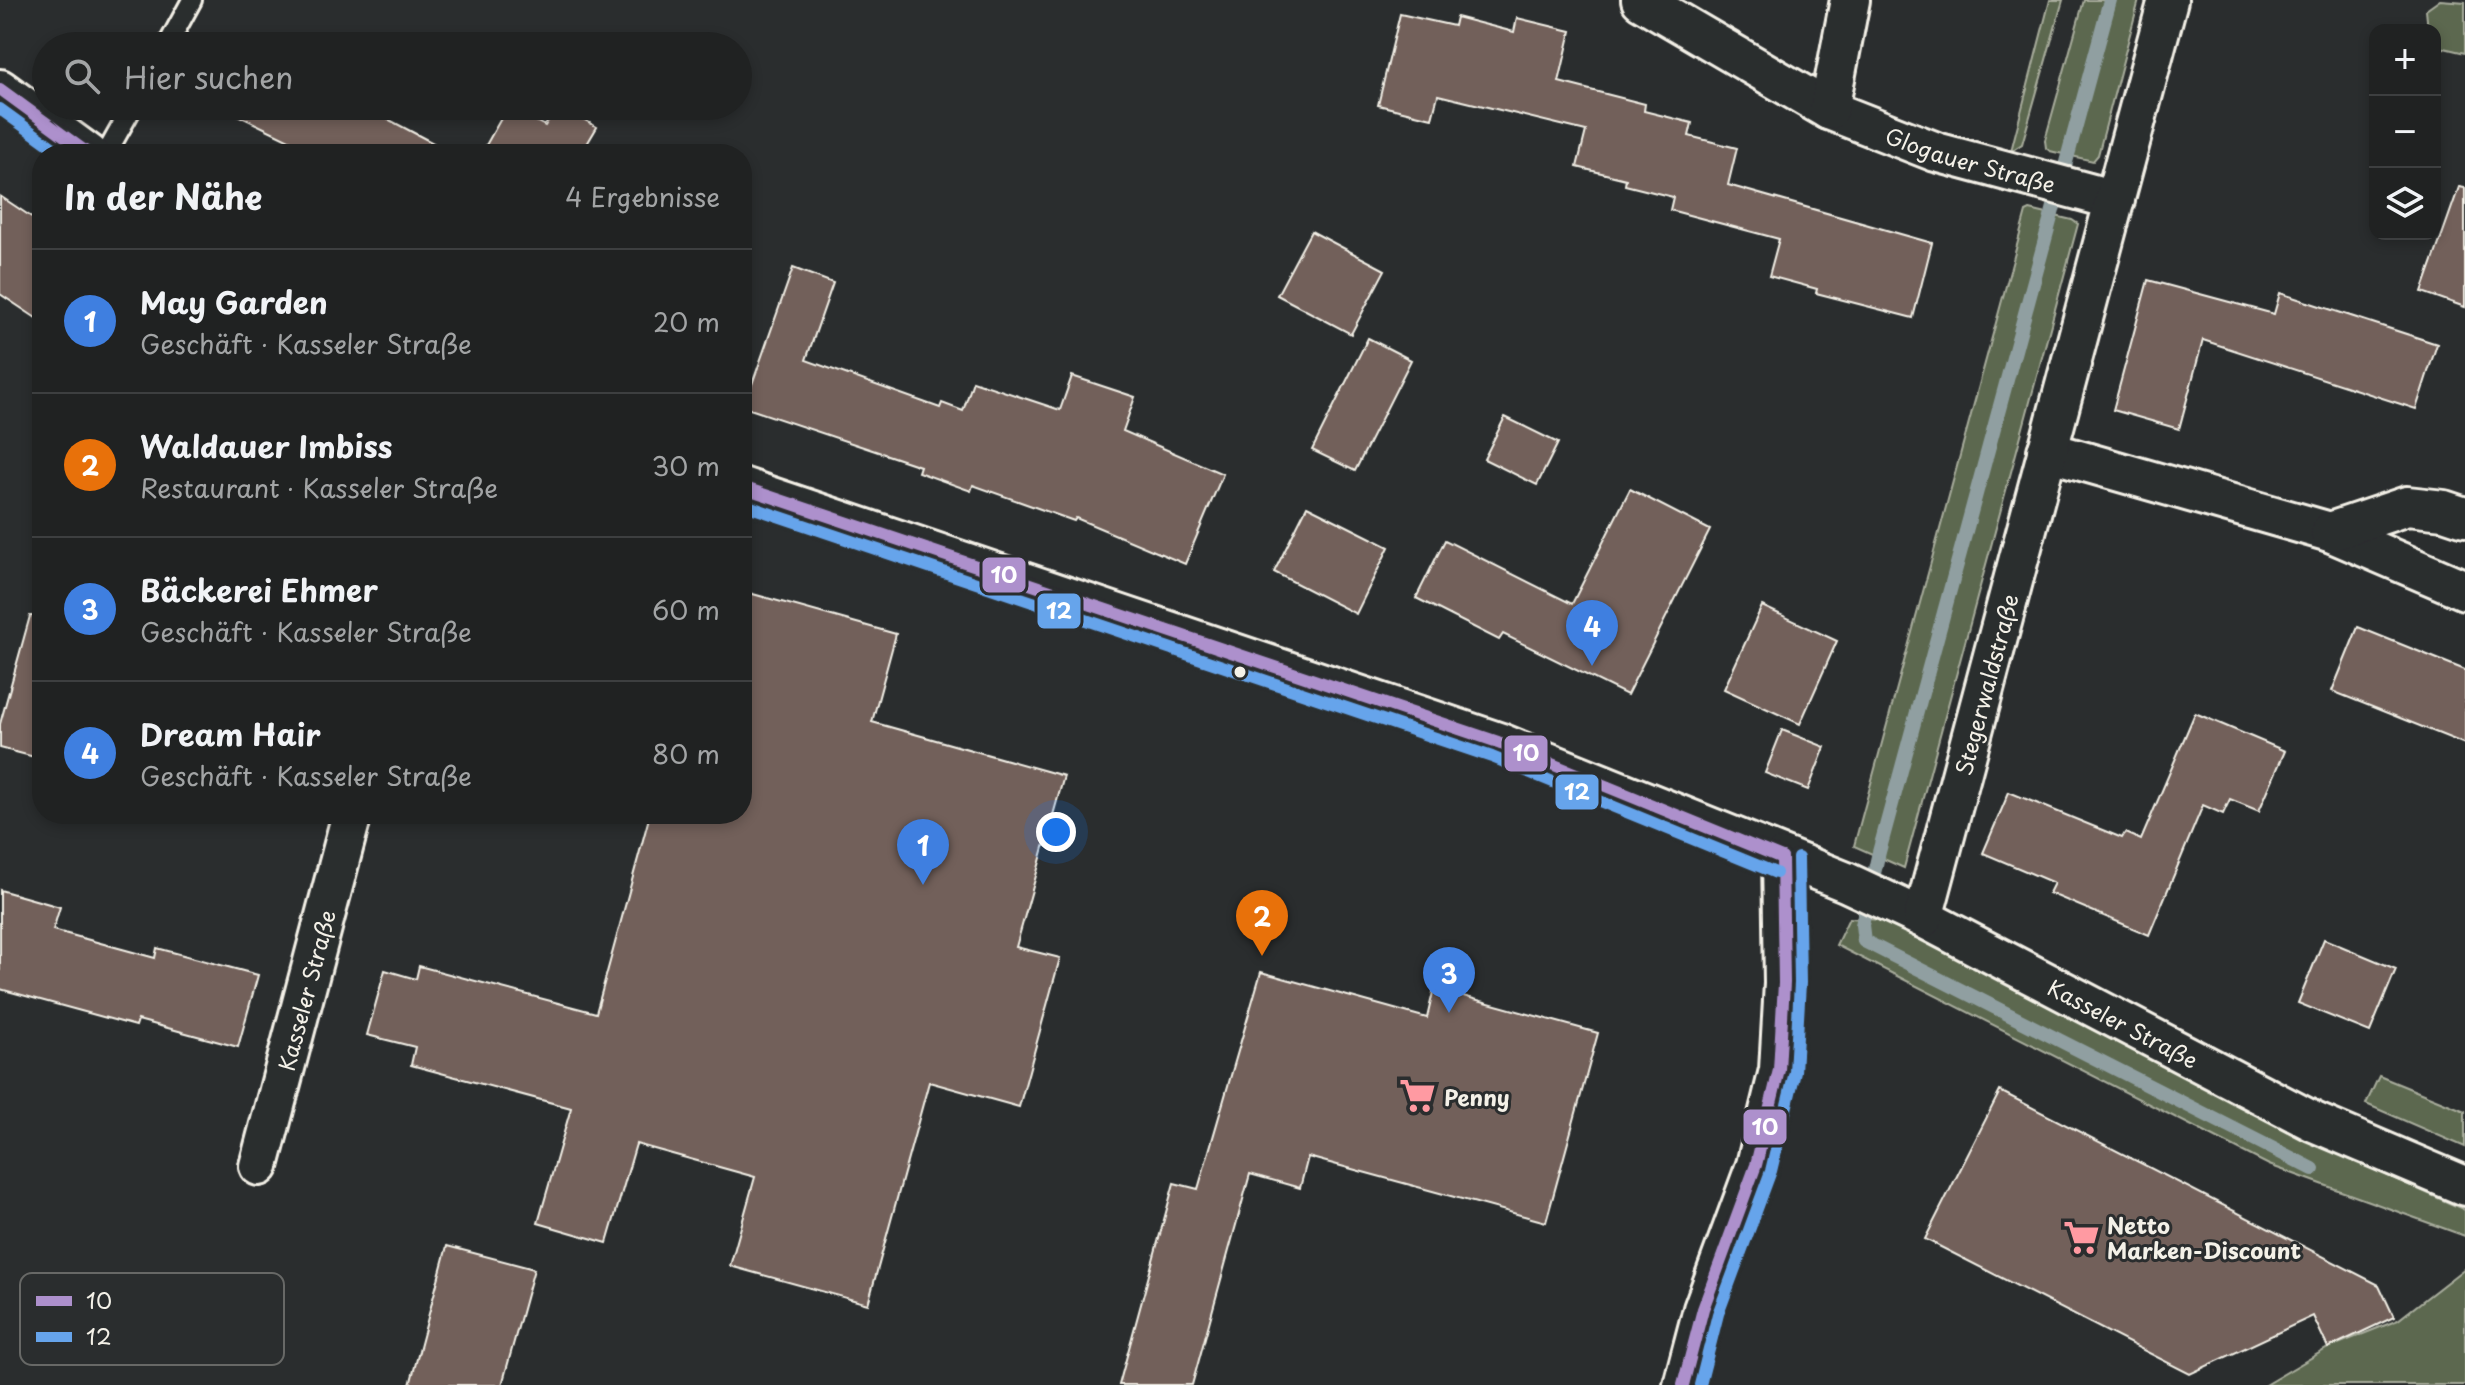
<!DOCTYPE html>
<html lang="de">
<head>
<meta charset="utf-8">
<style>
  body { margin:0; font-family:"Playpen Sans",sans-serif; background:#282a2a; color:#f1f3f6 }
  .controls { position:absolute; right:24px; top:24px; display:grid; overflow:hidden; border-radius:16px; box-shadow:0 4px 12px #0003 }
  .controls button { width:72px; height:72px; display:grid; place-items:center; padding:0; border:0; border-bottom:2px solid #3d3f40; background:#202222; color:#f1f3f6; font:40px sans-serif }
  .you { position:absolute; left:1056px; top:832px; width:28px; height:28px; margin:-20px; border:6px solid #fff; border-radius:50%; background:#1a73e8; box-shadow:0 0 0 12px #1a73e833 }
  .badge { display:grid; place-items:center; width:52px; height:52px; border-radius:50%; background:#1a73e8; color:#fff; font-size:26px; font-weight:700 }
  .pin { position:absolute; translate:-50% -66px; filter:drop-shadow(0 2px 4px #0008) }
  .pin::after { content:''; position:absolute; top:42px; width:28px; height:24px; background:inherit; clip-path:polygon(0 0,100% 0,50% 100%) }
  .list { margin:0; padding:0; list-style:none }
  h2 { display:flex; justify-content:space-between; align-items:center; height:104px; margin:0; padding:0 32px; font-size:34px }
  h2 small { font-size:26px; font-weight:400; color:#a2a4a5 }
  .list li { display:grid; grid-template-columns:52px 1fr auto; gap:24px; align-items:center; box-sizing:border-box; height:144px; padding:0 32px; border-top:2px solid #3d3f40 }
  .list b { display:block; font-size:30px; white-space:nowrap }
  .list p { margin:0; font-size:26px; white-space:nowrap; color:#a2a4a5 }
  .list em { font-size:26px; font-style:normal; color:#a2a4a5 }
  .icon { flex:none; width:44px; height:44px; fill:none; stroke:currentColor; stroke-width:2; stroke-linecap:round; stroke-linejoin:round }
  .map { position:relative; flex:none; width:2465px; height:1385px; overflow:hidden }
  .search { position:absolute; background:#202222; box-shadow:0 4px 12px #0003; left:32px; top:32px; width:720px; height:88px; display:flex; align-items:center; gap:20px; box-sizing:border-box; padding:0 28px; border-radius:44px; color:#a2a4a5; font-size:30px }
  .panel { position:absolute; background:#202222; box-shadow:0 4px 12px #0003; left:32px; top:144px; width:720px; height:680px; border-radius:32px }
  .map>svg:first-child { display:block }
  .green { fill:#5b6850; stroke:#a8ac9c; stroke-width:2 }
  .lines { fill:none; stroke-linecap:round; stroke-linejoin:round }
  .stream { stroke:#909fa1; stroke-width:14 }
  .building { fill:#72605a; stroke:#f4f1e8; stroke-width:2 }
  .service-casing { stroke:#f4f1e8; stroke-width:24 }
  .minor-casing { stroke:#f4f1e8; stroke-width:44 }
  .service { stroke:#2a2d2e; stroke-width:18 }
  .minor { stroke:#2a2d2e; stroke-width:38 }
  .bus-1-casing { stroke:#2a2d2e; stroke-width:18 }
  .bus-2-casing { stroke:#2a2d2e; stroke-width:18 }
  .bus-1 { stroke:#ad90cc; stroke-width:12 }
  .bus-2 { stroke:#66a4eb; stroke-width:12 }
  .bus-dot { fill:#f4f1e8; stroke:#2a2d2e; stroke-width:3 }
  .labels { text-anchor:middle; dominant-baseline:central; stroke-width:6; stroke-linejoin:round; paint-order:stroke }
  .street-label { font-size:22px; fill:#f4f1e8; stroke:#2a2d2e }
  .poi-label { font-size:22px; font-weight:bold; fill:#f4f1e8; stroke:#2a2d2e; text-anchor:start }
  .key { fill:#2a2d2e; stroke:#676866; stroke-width:2 }
  .key-label { font-size:22px; fill:#f4f1e8 }
  .line-badge { stroke:#2a2d2e; stroke-width:3 }
  .badge-label { font-size:22px; text-anchor:middle; font-weight:bold; fill:#fff }
</style>
</head>
<body>
<div class="map">
<svg width="2465" height="1385" viewBox="0 0 2465 1385">
  <rect width="100%" height="100%" fill="#2a2d2e"/>
  <filter id="ink" filterUnits="userSpaceOnUse"><feTurbulence type="fractalNoise" baseFrequency=".0125" numOctaves="2"/><feDisplacementMap in="SourceGraphic" scale="16" xChannelSelector="R" yChannelSelector="G"/><feConvolveMatrix kernelMatrix="1 2 1 2 8 2 1 2 1" color-interpolation-filters="sRGB"/></filter>
  <g filter="url(#ink)">
    <g class="green">
      <path d="M2050 0H2063L2022 144 2011 151Z"/>
      <path d="M2084 0H2139L2098 155 2093 161 2050 151 2046 148 2045 140Z"/>
      <path d="M2440 0 2465 2V53L2435 46V30H2428L2426 10Z"/>
      <path d="M2030 210 2072 220 2078 224 1904 868 1854 846 2026 212Z"/>
      <path d="M1849 918 1883 920 2301 1137 2465 1210V1236L2269 1165 1836 945Z"/>
      <path d="M2379 1076 2465 1111V1147L2366 1104Z"/>
      <path d="M2465 1268V1385H2265L2328 1348 2398 1320Z"/>
    </g>
    <g class="lines">
      <path class="stream" d="M2110 0 1879 852 1862 925 1864 941 2313 1169"/>
    </g>
    <g class="building">
      <path d="M1400 14 1454 26 1456 17 1514 32 1517 18 1571 31 1559 82 1645 104 1644 111 1692 123 1689 136 1737 148 1728 185 1932 243 1913 318 1816 293 1817 289 1769 276 1779 239 1670 210 1673 197 1625 185 1626 179 1577 167 1586 131 1438 95 1432 118 1378 105Z"/>
      <path d="M219 106H363L454 154H318Z"/>
      <path d="M508 106 545 126 557 106H560L597 127 584 149 593 154H481Z"/>
      <path d="M2459 187 2465 188V307L2422 292Z"/>
      <path d="M0 196 42 224V322L0 294Z"/>
      <path d="M1311 231 1385 270 1351 334 1277 295Z"/>
      <path d="M793 268 833 283 806 360 940 408 942 403 963 411 973 381 1060 410 1072 376 1135 397 1123 431 1223 474 1185 564 1076 518 1074 521 973 485 971 491 918 472 920 466 744 407Z"/>
      <path d="M2148 280 2274 314 2280 293 2437 344 2416 409 2203 340 2179 429 2113 410Z"/>
      <path d="M1368 338 1411 360 1355 471 1312 450Z"/>
      <path d="M1505 417 1558 443 1537 485 1484 459Z"/>
      <path d="M1630 489 1710 530 1627 695 1503 634 1499 640 1416 598 1445 540 1572 604Z"/>
      <path d="M1307 506 1389 547 1356 614 1274 572Z"/>
      <path d="M742 591 896 634 872 722 1064 776 1016 947 1060 958 1019 1107 929 1082 868 1304 730 1266 755 1177 636 1144 607 1243 538 1223 571 1108 411 1065 415 1047 367 1035 385 970 416 979 419 966 596 1013 650 814H742Z"/>
      <path d="M1762 606 1837 641 1800 724 1724 689Z"/>
      <path d="M30 616 42 617V759L0 748V724Z"/>
      <path d="M2358 627 2465 670V744L2332 691Z"/>
      <path d="M2195 713 2285 751 2259 811 2230 799 2223 814 2203 805 2149 935 2049 893 2054 883 1983 853 2009 792 2122 838 2125 833 2141 840Z"/>
      <path d="M1782 730 1825 747 1808 790 1765 773Z"/>
      <path d="M0 890 60 907 53 930 155 958 157 948 258 975 238 1047 138 1020 136 1026 0 989Z"/>
      <path d="M2324 939 2396 969 2370 1032 2298 1003Z"/>
      <path d="M1261 972 1427 1018 1434 988 1598 1033 1546 1222 1308 1157 1300 1188 1250 1174 1192 1385H1119L1174 1183 1198 1189Z"/>
      <path d="M2000 1091 2379 1285 2394 1317 2328 1348 2313 1316 2190 1374 1925 1239Z"/>
      <path d="M447 1246 534 1269 502 1385H410Z"/>
    </g>
    <g class="lines">
      <defs>
        <g id="service">
          <path d="M167 46 192 0"/>
          <path d="M106 154 133 106"/>
        </g>
        <g id="minor">
          <path id="s1" d="M1641 0 1829 110 1936 152 2115 200"/>
          <path d="M0 89 89 154"/>
          <path d="M1829 110 1850 0"/>
          <path d="M2047 451 2330 532 2465 590"/>
          <path id="s2" d="M742 487 1498 742 1846 882 1923 918 2314 1122 2465 1186"/>
          <path d="M2330 532 2407 506 2444 510 2465 517"/>
          <path id="s3" d="M1923 918 2168 0"/>
          <path id="s4" d="M259 1166 352 814"/>
          <path d="M1683 1385 1703 1309 1756 1165 1779 1070 1784 983 1782 858"/>
        </g>
      </defs>
      <use href="#service" class="service-casing"/>
      <use href="#minor" class="minor-casing"/>
      <use href="#service" class="service"/>
      <use href="#minor" class="minor"/>
      <defs>
        <g id="bus-1">
          <path d="M0 89 89 154"/>
          <path d="M742 487 1498 742 1782 858"/>
          <path d="M1683 1385 1703 1309 1756 1165 1779 1070 1784 983 1782 858"/>
        </g>
        <g id="bus-2">
          <path d="M0 109 62 154"/>
          <path d="M742 504 1492 757 1776 873"/>
          <path d="M1700 1385 1718 1314 1771 1171 1795 1072 1800 983 1798 858"/>
        </g>
      </defs>
      <use href="#bus-1" class="bus-1-casing"/>
      <use href="#bus-2" class="bus-2-casing"/>
      <use href="#bus-1" class="bus-1"/>
      <use href="#bus-2" class="bus-2"/>
    </g>
  </g>
  <defs>
    <symbol id="supermarket-bare" viewBox="-9 -9 18 18"><path d="M-6-5.5h2.5l.6 2H6L4.5 2H-2.5L-4.4-4H-6ZM-1.5 3.2a1.3 1.3 0 1 0 .1 0ZM3 3.2a1.3 1.3 0 1 0 .1 0Z" fill="#ff9aa2" stroke="#2a2d2e" stroke-width="2.5" paint-order="stroke"/></symbol>
  </defs>
  <g fill-rule="evenodd">
    <use href="#supermarket-bare" x="1392" y="1070" width="51" height="51"/>
    <use href="#supermarket-bare" x="2056" y="1212" width="51" height="51"/>
  </g>
  <circle class="bus-dot" cx="1240" cy="672" r="7"/>
  <g class="labels">
    <g class="street-label">
      <text stroke="none"><textPath href="#s1" startOffset="368">Glogauer Straße</textPath></text>
      <text stroke="none"><textPath href="#s3" startOffset="242">Stegerwaldstraße</textPath></text>
      <text stroke="none"><textPath href="#s4" startOffset="182">Kasseler Straße</textPath></text>
      <text stroke="none"><textPath href="#s2" startOffset="1484">Kasseler Straße</textPath></text>
    </g>
    <g class="poi-label">
      <text x="1444" y="1096">Penny</text>
      <text x="2107" y="1224">Netto<tspan x="2107" dy="25">Marken-Discount</tspan></text>
    </g>
  </g>
  <rect x="20" y="1273" width="264" height="92" rx="12" class="key"/>
  <rect x="36" y="1296" width="36" height="10" fill="#ad90cc"/>
  <rect x="36" y="1332" width="36" height="10" fill="#66a4eb"/>
  <g class="key-label">
    <text x="86" y="1309">10</text>
    <text x="86" y="1345">12</text>
  </g>
  <g class="line-badge">
    <rect x="981" y="556" width="46" height="38" rx="8" fill="#ad90cc"/>
    <rect x="1036" y="592" width="46" height="38" rx="8" fill="#66a4eb"/>
    <rect x="1503" y="734" width="46" height="39" rx="8" fill="#ad90cc"/>
    <rect x="1554" y="773" width="46" height="38" rx="8" fill="#66a4eb"/>
    <rect x="1742" y="1108" width="46" height="38" rx="8" fill="#ad90cc"/>
  </g>
  <g class="badge-label">
    <text x="1004" y="583">10</text>
    <text x="1059" y="619">12</text>
    <text x="1526" y="761">10</text>
    <text x="1577" y="800">12</text>
    <text x="1765" y="1135">10</text>
  </g>
</svg>
<div class="controls">
<button>+</button>
<button>−</button>
<button><svg class="icon" aria-label="layers" viewBox="0 0 24 24"><path d="M12 4l9 5-9 5-9-5zM3 14l9 5 9-5"/></svg></button>
</div>
<div class="you"></div>
<div class="pin badge" style="left:923px;top:885px;background:#3f7fe0">1</div>
<div class="pin badge" style="left:1262px;top:956px;background:#e8710a">2</div>
<div class="pin badge" style="left:1449px;top:1013px;background:#3f7fe0">3</div>
<div class="pin badge" style="left:1592px;top:666px;background:#3f7fe0">4</div>
<div class="search"><svg class="icon" aria-label="search" viewBox="0 0 24 24"><circle cx="10" cy="10" r="6"/><path d="M15 15l6 6"/></svg>Hier suchen</div>
<section class="panel">
<h2>In der Nähe<small>4 Ergebnisse</small></h2>
<ul class="list">
<li><span class="badge" style="background:#3f7fe0">1</span><div><b>May Garden</b><p>Geschäft · Kasseler Straße</p></div><em>20 m</em></li>
<li><span class="badge" style="background:#e8710a">2</span><div><b>Waldauer Imbiss</b><p>Restaurant · Kasseler Straße</p></div><em>30 m</em></li>
<li><span class="badge" style="background:#3f7fe0">3</span><div><b>Bäckerei Ehmer</b><p>Geschäft · Kasseler Straße</p></div><em>60 m</em></li>
<li><span class="badge" style="background:#3f7fe0">4</span><div><b>Dream Hair</b><p>Geschäft · Kasseler Straße</p></div><em>80 m</em></li>
</ul>
</section>
</div>
</body>
</html>
